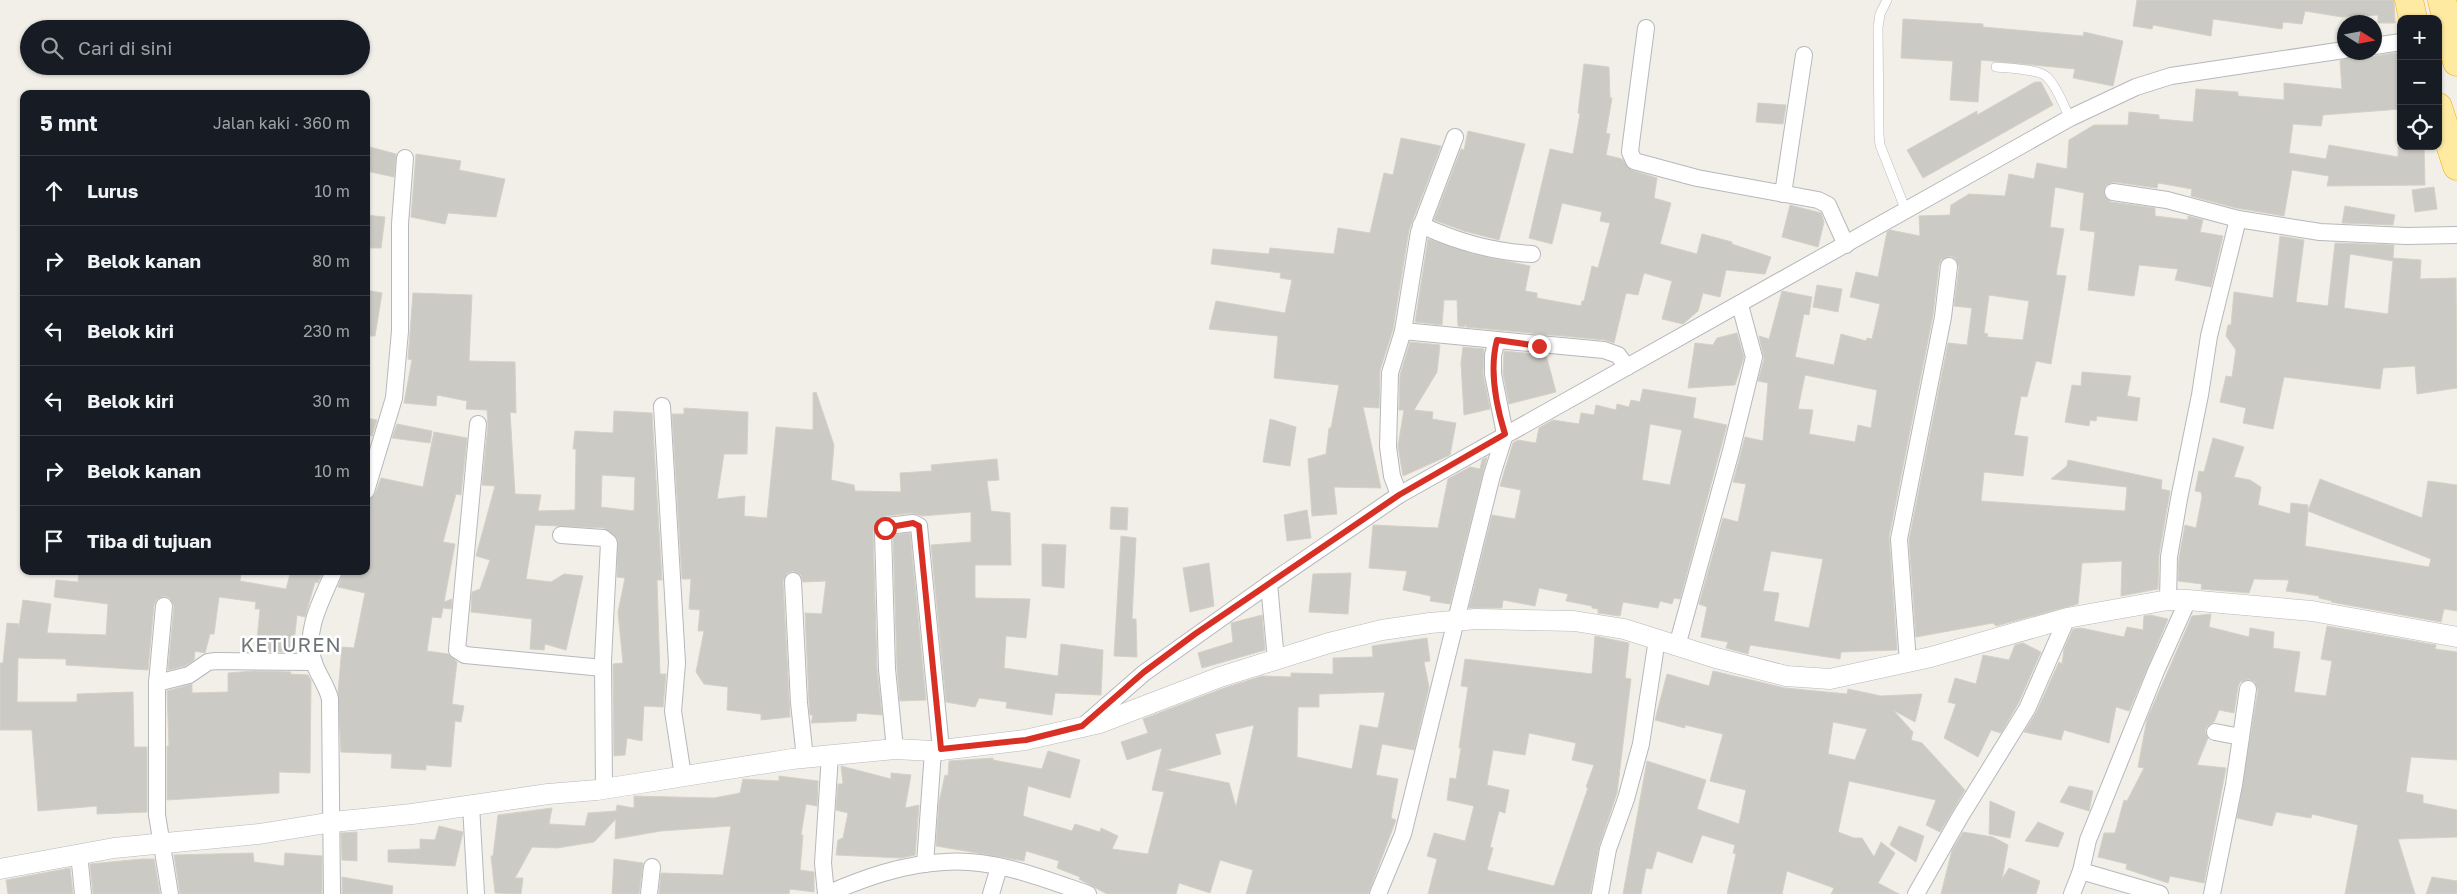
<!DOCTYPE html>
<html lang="id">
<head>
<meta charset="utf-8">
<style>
  body { margin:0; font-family:"Golos Text",sans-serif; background:#242831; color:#f1f3f6 }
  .controls { position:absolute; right:15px; top:15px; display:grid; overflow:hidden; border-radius:10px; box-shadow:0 1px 4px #0004 }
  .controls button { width:45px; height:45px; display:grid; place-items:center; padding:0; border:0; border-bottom:1px solid #363941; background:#171b24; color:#f1f3f6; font:25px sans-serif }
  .compass { position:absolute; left:2337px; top:15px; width:45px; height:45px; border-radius:50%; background:#171b24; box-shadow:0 1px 4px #0004; rotate:101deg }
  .stop { position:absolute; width:15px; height:15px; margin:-11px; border:4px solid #d93025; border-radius:50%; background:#fff }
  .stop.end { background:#d93025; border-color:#fff; box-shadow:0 1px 5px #0008 }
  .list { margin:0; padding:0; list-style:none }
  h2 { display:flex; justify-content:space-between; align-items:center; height:65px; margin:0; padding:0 20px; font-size:21px }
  h2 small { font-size:16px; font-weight:400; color:#9ea1a6 }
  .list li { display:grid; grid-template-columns:32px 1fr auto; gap:15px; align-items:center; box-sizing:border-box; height:70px; padding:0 20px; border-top:1px solid #363941 }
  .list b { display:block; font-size:19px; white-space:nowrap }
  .list em { font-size:16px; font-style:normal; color:#9ea1a6 }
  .icon { flex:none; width:28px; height:28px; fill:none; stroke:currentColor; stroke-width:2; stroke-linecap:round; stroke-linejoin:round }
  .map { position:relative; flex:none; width:2457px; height:894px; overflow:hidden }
  .search { position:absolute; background:#171b24; box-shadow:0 1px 4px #0004; left:20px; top:20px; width:350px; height:55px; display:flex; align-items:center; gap:12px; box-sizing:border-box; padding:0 18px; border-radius:28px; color:#9ea1a6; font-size:19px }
  .panel { position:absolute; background:#171b24; box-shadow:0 1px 4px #0004; left:20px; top:90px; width:350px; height:485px; border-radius:10px }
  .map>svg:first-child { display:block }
  .building { fill:#cccac5; stroke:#d6d1c6; fill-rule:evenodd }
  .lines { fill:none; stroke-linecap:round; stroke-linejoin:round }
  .service-casing { stroke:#b5b8bc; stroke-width:10 }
  .minor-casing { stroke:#b5b8bc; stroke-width:18 }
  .tertiary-casing { stroke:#b5b8bc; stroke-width:21 }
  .trunk-casing { stroke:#f9ab00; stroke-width:29 }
  .service { stroke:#fff; stroke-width:9 }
  .minor { stroke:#fff; stroke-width:16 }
  .tertiary { stroke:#fff; stroke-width:20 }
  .trunk { stroke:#feeaa1; stroke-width:28 }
  .route { stroke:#d93025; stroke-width:6 }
  .labels { text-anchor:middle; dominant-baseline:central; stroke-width:5; stroke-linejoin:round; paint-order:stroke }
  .quarter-label { font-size:20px; letter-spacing:1px; fill:#70757a; stroke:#fff }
</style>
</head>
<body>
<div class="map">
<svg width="2457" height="894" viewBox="0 0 2457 894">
  <rect width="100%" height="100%" fill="#f1efe8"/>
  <g class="building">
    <path d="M2137 0H2394L2395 23H2378V15L2342 17 2305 11 2302 24 2283 22 2282 29 2213 19 2211 36 2153 25 2152 29 2133 26Z"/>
    <path d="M1903 19 1983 24V27L2083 36 2084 32 2123 41 2113 86 2073 78 2075 69 1981 60 1978 102 1950 100 1953 61 1901 58Z"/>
    <path d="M2401 52V109L2323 115 2321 126 2293 124 2289 153 2326 159 2329 145 2398 157V146H2424L2425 185 2327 186 2329 176 2292 170 2284 216 2236 208 2191 196 2192 189 2158 183 2157 188 2114 182 2106 185 2104 195 2111 202 2155 208V216L2188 220V216L2203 220 2200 232 2223 236 2211 287 2175 280 2178 269 2139 265 2134 296 2088 290 2095 232 2080 230 2084 193 2055 187 2050 227 2064 229 2056 275 2066 276 2051 364 2036 361 2027 397 2021 396 2014 435 2028 437 2023 476 1984 472 1981 501 2125 511 2127 487 2051 479 2067 466 2068 460 2162 480 2161 489 2170 491 2159 555 2158 589 2121 596 2122 561 2082 563 2078 604 1996 626 1993 623 1916 637 1909 540 1948 343 1967 345 1972 308 1954 306 1959 267 1955 258 1950 256 1941 260 1939 265 1933 315 1889 537 1897 650 1841 652 1840 659 1750 645 1748 654 1726 648 1728 642 1701 637 1707 607 1699 604 1723 518 1738 522 1746 484 1733 482 1745 437 1763 441 1768 383 1758 381 1764 359 1759 336 1769 339 1782 291 1812 297 1809 315 1804 314 1795 357 1834 365 1841 334 1866 341 1867 338 1872 339 1880 304 1850 297 1856 272 1878 277 1887 232 1890 230 1920 236 1919 216 1950 215 1951 205 1969 194 2005 196 2009 174 2034 179 2037 163 2067 169 2069 140 2094 125H2128L2129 112 2159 115V119L2193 122 2196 89 2238 92V96L2284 100V83L2342 89 2340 61 2352 55 2375 56ZM1989 295 2029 301 2023 340 1987 337 1988 334 1984 333ZM1805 375 1877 390 1871 428 1858 425 1855 442 1809 434 1813 410 1798 409ZM1771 551 1823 559 1809 628 1774 621 1779 593 1763 591Z"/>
    <path d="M1584 64 1609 67 1610 98H1612L1606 133 1610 134 1606 155 1622 159 1631 170 1657 178 1654 198 1671 203 1660 244 1697 254 1702 234 1732 242V244L1771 257 1765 274 1726 270 1720 297 1703 293 1698 311 1683 324 1662 319 1672 281 1644 273 1638 295 1626 293 1614 343 1605 340 1466 327V324L1464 327 1458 326 1457 300H1444L1442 325 1415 322 1428 239 1473 254 1530 266 1525 291 1537 293V298L1581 306 1582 301H1584L1592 266 1598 268 1610 223 1600 221 1602 212 1562 203 1552 244 1529 238 1550 149 1573 154 1580 114 1578 113Z"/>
    <path d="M2035 82H2041L2053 105 1923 178 1907 150 1977 111V115Z"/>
    <path d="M1758 103 1786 105 1783 124 1756 122Z"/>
    <path d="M1468 131 1525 144 1499 240 1464 231 1434 220 1461 149 1464 150Z"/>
    <path d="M1401 138 1441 146 1409 230 1393 329 1380 370 1379 408 1363 407 1381 488 1334 487 1337 514 1312 516 1308 459 1326 454 1329 428H1331L1339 385 1274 378 1278 336 1209 329 1216 301 1285 313 1292 280 1280 278 1281 273 1211 264 1213 249 1269 254 1270 248 1334 254 1338 228 1370 233 1384 173 1393 175Z"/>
    <path d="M366 146 396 154 394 177 366 171Z"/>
    <path d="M416 154 461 161 459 170 505 179 496 217 448 213 445 224 411 217Z"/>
    <path d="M2434 187 2437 209 2415 212 2412 190Z"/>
    <path d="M1790 205 1821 213 1824 222 1818 247 1782 237Z"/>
    <path d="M2345 206 2395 215 2393 225 2342 223Z"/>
    <path d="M366 215 385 217 381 248H366Z"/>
    <path d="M2280 236 2304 240 2296 302 2328 306 2335 243 2394 245 2393 258 2421 260 2420 279 2456 278 2457 388 2417 394 2415 366 2383 368 2380 389 2284 377 2273 429 2243 423 2246 408 2220 402 2226 376 2232 377 2236 350 2226 336 2228 325H2231L2234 292 2273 298ZM2350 254 2393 261 2388 314 2344 308Z"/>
    <path d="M1817 285 1842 289 1838 312 1813 307Z"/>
    <path d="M366 290 382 293 375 336H366Z"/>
    <path d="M413 293 472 295 469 361 515 362 516 413 510 412 515 494 541 495 538 511 575 510 576 449H573L575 431 613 433 614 411 652 413 662 580H657L660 674H666L663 707 644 706 642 741 627 738 625 755 614 756 613 664 623 663 618 612 625 578 617 577 618 539 604 528 535 525 526 579 551 582 564 574 583 576 566 650 545 644 544 650 530 649 532 619 471 612 472 592 480 589 490 560 476 556 495 486 482 485 488 425 487 410 466 409 467 401 437 395 436 406 404 403 412 360 408 359ZM602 475 635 477 634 511 601 507Z"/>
    <path d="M1737 333 1744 357 1735 385 1688 388 1695 343 1713 345 1717 338Z"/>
    <path d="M1410 342 1440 345 1437 372 1414 410 1433 412 1432 419 1456 423 1450 455 1403 476 1398 446 1404 410H1399L1400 375Z"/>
    <path d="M1463 347 1484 349 1483 374 1490 409 1464 415 1461 363Z"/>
    <path d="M1504 351 1546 355 1556 392 1509 404 1503 373Z"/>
    <path d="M2082 372 2131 376 2127 396 2140 398 2137 421 2097 416 2096 421 2090 420 2089 426 2065 422 2072 385 2081 386Z"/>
    <path d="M1643 389 1696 398 1693 418 1727 425 1680 599 1674 598 1672 604 1660 601 1658 608 1623 602 1620 616 1598 613V609L1592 608V606L1566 601 1568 594 1539 588 1535 606 1503 600 1502 608H1469L1492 515 1515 519 1521 490 1500 486 1513 443 1518 440 1536 443 1539 428 1553 420 1579 424 1581 413 1594 415 1596 405 1616 410 1617 404 1629 407 1631 400 1640 402ZM1650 424 1682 430 1670 485 1642 480Z"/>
    <path d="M816 392 834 445 831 480 854 485 855 491 901 492 900 473 932 471 931 465 997 459 999 480 987 481 991 511 1010 513 1011 565H975V598L1030 599 1026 638 1006 636 1004 668 1058 676 1061 644 1103 650 1101 695 1055 693 1052 715 1006 708 1007 702 979 698 975 707 946 702 931 545 971 542V512L922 516 912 513 886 516 875 526 873 532 877 669 882 715 857 713 856 721 811 723 813 715H810L809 702 805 613 822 614 826 581 803 582 801 575 793 571 787 573 783 581 790 717 761 720V714L727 710 728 687 704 684 696 672 704 631H698L700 610 689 609 691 579H682L672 414H684V408L748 412 747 454H724L717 499 745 496 744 516 767 518 776 427 813 430V393Z"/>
    <path d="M366 418 377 420 372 436 366 435Z"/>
    <path d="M1270 419 1296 427 1290 466 1263 462Z"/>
    <path d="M397 424 432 431 430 443 392 438Z"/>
    <path d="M434 432 467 438 461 495 456 494 443 542 455 544 444 602 452 599 451 609 443 608 441 618 432 617 427 651 448 654 457 662 452 704 464 706 461 722 455 721 451 767 426 765V770L391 768 392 754 341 752 338 692 342 647 354 648 365 593 338 587 344 571H366V507L368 501 375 494 381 478 423 487Z"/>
    <path d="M2213 438 2244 447 2234 477 2250 480 2261 487 2258 505 2290 514 2291 503 2308 505V511L2320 479 2422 518 2428 481 2457 485V611L2444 609 2441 622 2331 602 2332 601 2319 598V596L2286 591 2289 580 2254 579 2249 593 2201 589 2202 584 2178 581 2179 558 2185 525 2196 528 2202 497 2201 492 2195 491 2199 471 2204 472ZM2308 511 2431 559 2429 567 2305 546Z"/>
    <path d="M1487 457 1450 604 1430 601 1431 596 1403 590 1407 571 1369 568 1373 525 1438 528 1448 479 1470 467 1480 469 1482 460Z"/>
    <path d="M1111 507 1128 508 1127 530 1110 529Z"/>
    <path d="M1307 510 1311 538 1287 541 1284 515Z"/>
    <path d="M910 533 926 700 900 701 897 668 893 535Z"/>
    <path d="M1121 536 1136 538 1132 619H1136L1137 657 1114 656Z"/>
    <path d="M1042 544 1066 545 1064 588 1042 586Z"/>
    <path d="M1209 563 1214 606 1190 612 1183 568Z"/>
    <path d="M79 571 162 574V571H241L240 581 286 589 291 571H323L318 583 315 582 305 617 297 615 293 652 256 651 260 609H255L256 602 219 597 214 634H210L205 653 195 651 194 660 185 666 168 670 174 606 170 598 164 596 156 600 154 605 148 670 66 665V659L18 658 17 702H77V694L133 692 134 747H147V812L97 814V806L38 811 32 730H0V663H3L7 623 19 624V627L23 600 51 604 47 633 106 635 108 604 54 597 56 580 78 582Z"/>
    <path d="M1351 573 1348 614 1309 612 1313 574Z"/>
    <path d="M2211 614 2209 627 2249 637 2250 628 2274 632 2273 648 2300 652 2294 692 2326 696 2332 661 2321 659 2327 626 2436 645 2435 649 2457 652V760L2411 757 2406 792 2423 795V803L2457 810V837L2398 839 2415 894H2345L2358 825 2312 814 2311 818 2276 812 2272 826 2237 818 2258 690 2255 682 2249 679 2240 682 2238 687 2234 713 2219 710 2214 722 2207 726 2205 731 2208 738 2197 765 2226 768 2204 883 2170 876 2168 883 2126 869 2127 864 2098 857 2104 833H2115L2124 800 2127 801 2144 768 2138 767 2147 719 2189 623 2192 616Z"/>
    <path d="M1262 615 1265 650 1202 668 1198 653 1233 642 1231 623Z"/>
    <path d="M2150 615 2168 619 2129 711 2116 707 2109 743 2064 730 2061 740 2024 732 2036 713 2059 662 2062 664 2064 649 2073 629 2081 628 2124 637 2127 627 2143 630 2144 616Z"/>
    <path d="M1595 636 1629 643 1625 678 1631 679 1617 793 1599 846 1590 894H1428L1437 859 1427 856 1434 833 1465 841 1474 806 1447 800 1450 778 1456 779 1461 748H1459L1468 687 1461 686 1465 659 1592 674ZM1529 733 1576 743 1572 760 1594 765 1586 787 1588 788 1554 886 1487 870 1493 848 1490 847 1499 811 1505 813 1509 790 1487 785 1493 750 1525 755Z"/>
    <path d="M1427 638 1430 661 1424 662 1429 687 1414 750 1382 744 1376 775 1398 779 1391 818 1396 820 1368 894H1246L1253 870 1220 860 1210 893 1179 883 1176 894H1107L1079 879 1080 877 1057 868 1059 861 1026 851 1024 861 936 846 939 802 945 775 948 776 949 761 993 758V760L1042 769 1048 751 1080 760 1070 798 1028 786 1023 816 1072 831 1075 824 1100 832 1101 828 1118 836 1112 849 1148 854 1164 792 1152 790 1162 748 1127 760 1121 742 1148 733 1143 719 1224 688 1262 676 1291 677V673L1333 674V658L1373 657 1372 646ZM1385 692 1378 728 1360 725 1352 769 1297 757 1298 707H1319V694ZM1254 725 1236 807 1229 783 1166 770 1221 754 1215 734Z"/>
    <path d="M2023 643 2041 652 2018 704 2001 733 1991 730 1978 757 1944 738 1956 704 1948 702 1955 678 1976 684 1983 655 2009 660 2015 645Z"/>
    <path d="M254 671 291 672 290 674 308 675 311 681 310 773 279 772V793L167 800V746H169L167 691 192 684V693L228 692V673Z"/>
    <path d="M1713 671 1785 688 1847 694 1848 689 1881 696 1922 694 1915 722 1893 710 1913 732 1911 740 1922 743 1965 790 1940 832 1926 825 1936 800 1849 781 1838 832 1854 838H1862L1874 857 1881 842 1895 853 1878 883 1899 894H1831L1834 888 1787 871 1782 894H1727L1736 854 1733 853 1735 845 1702 835 1692 863 1657 851 1652 869 1646 868 1641 894H1623L1647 761 1706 780 1697 809 1739 824 1746 790 1710 781 1723 734 1685 725V728L1655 720 1667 674 1709 686ZM1833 722 1867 729 1855 760 1828 754Z"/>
    <path d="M841 766 891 779V773L911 775 905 808 919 805 915 855 901 858 836 855 838 840 843 838 848 813 836 810 838 784H843Z"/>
    <path d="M779 776 818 781 817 806 806 804 801 835H803L800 870 814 872V892L790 889 789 894H659L661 873 723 875 731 826 661 831 615 839 616 819 594 842 557 848 532 847 515 878H523L521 894 495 893 491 856H493L498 815 552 808 549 824 585 826 588 813 616 811 617 805 634 808V796L714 798 740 793 743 779 779 781Z"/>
    <path d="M2069 786 2093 791 2089 811 2060 802Z"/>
    <path d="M1990 801 2015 812 2010 838 1989 834Z"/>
    <path d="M2038 822 2064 833 2058 847 2025 841Z"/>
    <path d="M439 826 463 832 455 866 388 862V850L420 849V839L435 840Z"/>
    <path d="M1899 826 1924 836 1916 862 1890 845Z"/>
    <path d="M357 832V861L342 860 341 833Z"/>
    <path d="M1963 832 1993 837 2008 845 2002 879 2009 868 2040 881 2036 894H1941L1952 850Z"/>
    <path d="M253 853 254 862 284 866 285 853 322 856V894H180L174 855Z"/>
    <path d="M142 859H154L160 894H93L90 864Z"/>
    <path d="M614 859 643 863 639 894H612Z"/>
    <path d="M70 868 73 894H8L6 880Z"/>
    <path d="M342 877 393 886 392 894H342Z"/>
    <path d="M2432 877 2457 881V894H2426Z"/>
  </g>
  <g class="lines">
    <defs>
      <g id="service">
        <path d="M1887 0 1880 14 1878 27 1879 135 1880 145 1906 211"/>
        <path d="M1996 67C2008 68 2039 69 2047 77 2058 88 2063 105 2070 118"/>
      </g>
      <g id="minor">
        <path d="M1646 28 1631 143 1630 152 1634 161 1697 178 1818 200 1828 205 1846 245"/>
        <path d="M2374 46 2401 42"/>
        <path d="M2113 192 2167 200 2238 219 2320 232 2407 236 2457 235"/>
        <path d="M1783 194 1804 55"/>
        <path d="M1421 225C1455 241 1494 252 1532 254"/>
        <path d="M1403 331 1497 340"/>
        <path d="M662 406 677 663 673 711 683 776"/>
        <path d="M478 424 457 650 465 655 603 668"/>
        <path d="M366 491 394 398 400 331V224L405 158"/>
        <path d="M1399 495 1392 476 1388 447 1390 373 1403 331 1419 232 1455 137"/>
        <path d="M561 535 603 538 609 543 603 660 604 789"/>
        <path d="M793 581 799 703 805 758"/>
        <path d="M2168 600 2169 557 2179 499 2200 395 2209 336 2238 219"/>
        <path d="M1677 646 1731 451 1754 357 1740 305"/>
        <path d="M1276 660 1269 584 1399 495 2070 118 2136 87 2171 76 2344 50"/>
        <path d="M1908 662 1899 539 1943 317 1949 266"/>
        <path d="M157 683 164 606"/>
        <path d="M1082 727 1144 673 1269 584"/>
        <path d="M2215 732 2241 737"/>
        <path d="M895 749 887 669 883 532 888 526 913 523 919 526 941 749"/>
        <path d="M471 805 476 894"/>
        <path d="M79 853 83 894"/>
        <path d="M925 864 933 751"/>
        <path d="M170 894 157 815V683L189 675 208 662 216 661 314 662"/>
        <path d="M332 894 330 699C327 685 317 674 313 660 304 629 322 600 334 571"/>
        <path d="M649 894 652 867"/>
        <path d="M826 894 823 863 830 755"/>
        <path d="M827 894C864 878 903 864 944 862 993 858 1042 878 1088 894"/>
        <path d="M991 894 999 867"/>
        <path d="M1378 894 1403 834 1492 475 1505 434 1493 374V355L1497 340 1604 350 1618 355 1627 367"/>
        <path d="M1600 894 1608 849 1626 799 1641 744 1657 639"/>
        <path d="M1916 894 1960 817 2027 709 2067 618"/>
        <path d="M2072 894 2081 871"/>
        <path d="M2160 894 2081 871 2088 840 2156 671 2188 600"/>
        <path d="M2212 894 2234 785 2248 689"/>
      </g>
      <path id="tertiary" d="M0 869 114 848 259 834 333 822 412 814 548 794 597 790 792 759 895 749 933 751 1025 740 1100 723 1220 677 1329 643 1382 630 1430 623 1476 619 1574 621 1624 629 1716 658 1786 676 1830 679 1931 657 2067 618 2168 600H2188L2312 611 2457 637"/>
      <g id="trunk">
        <path d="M2409 0 2413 19"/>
        <path d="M2442 0 2457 62"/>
        <path d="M2438 107 2457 166"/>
      </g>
    </defs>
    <use href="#service" class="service-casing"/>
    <use href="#minor" class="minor-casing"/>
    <use href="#tertiary" class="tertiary-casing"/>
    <use href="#trunk" class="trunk-casing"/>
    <use href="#service" class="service"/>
    <use href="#minor" class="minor"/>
    <use href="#tertiary" class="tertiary"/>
    <use href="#trunk" class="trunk"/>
  </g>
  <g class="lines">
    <path class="route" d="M885 528 913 523 919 526 941 749 1026 740 1082 726 1144 672 1195 634 1399 495 1505 434C1496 405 1489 370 1497 340L1539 346"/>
  </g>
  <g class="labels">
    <g class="quarter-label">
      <text x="291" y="644">KETUREN</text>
    </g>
  </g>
</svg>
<div class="controls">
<button>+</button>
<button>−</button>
<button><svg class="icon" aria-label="locate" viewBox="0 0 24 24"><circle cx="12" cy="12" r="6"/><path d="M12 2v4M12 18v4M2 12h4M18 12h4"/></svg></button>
</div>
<svg class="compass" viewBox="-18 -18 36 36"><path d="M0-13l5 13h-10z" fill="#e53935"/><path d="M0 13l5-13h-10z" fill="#9ea1a6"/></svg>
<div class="stop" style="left:885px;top:528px"></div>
<div class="stop end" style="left:1539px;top:346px"></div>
<div class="search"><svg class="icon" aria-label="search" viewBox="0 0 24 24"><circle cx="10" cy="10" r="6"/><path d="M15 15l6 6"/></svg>Cari di sini</div>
<section class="panel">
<h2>5 mnt<small>Jalan kaki · 360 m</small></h2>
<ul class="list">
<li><svg class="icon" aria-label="ahead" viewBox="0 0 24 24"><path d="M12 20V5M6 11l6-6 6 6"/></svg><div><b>Lurus</b></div><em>10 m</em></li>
<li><svg class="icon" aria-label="right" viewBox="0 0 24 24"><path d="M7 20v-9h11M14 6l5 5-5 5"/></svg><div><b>Belok kanan</b></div><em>80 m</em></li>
<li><svg class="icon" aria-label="left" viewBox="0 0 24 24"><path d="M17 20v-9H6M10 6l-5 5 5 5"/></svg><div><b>Belok kiri</b></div><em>230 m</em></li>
<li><svg class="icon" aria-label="left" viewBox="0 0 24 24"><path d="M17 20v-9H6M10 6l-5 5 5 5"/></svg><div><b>Belok kiri</b></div><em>30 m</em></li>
<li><svg class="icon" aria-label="right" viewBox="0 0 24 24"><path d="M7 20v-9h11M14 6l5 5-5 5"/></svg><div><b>Belok kanan</b></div><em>10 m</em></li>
<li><svg class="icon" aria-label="arrive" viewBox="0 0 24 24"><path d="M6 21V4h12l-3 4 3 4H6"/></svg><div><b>Tiba di tujuan</b></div></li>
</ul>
</section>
</div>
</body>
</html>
